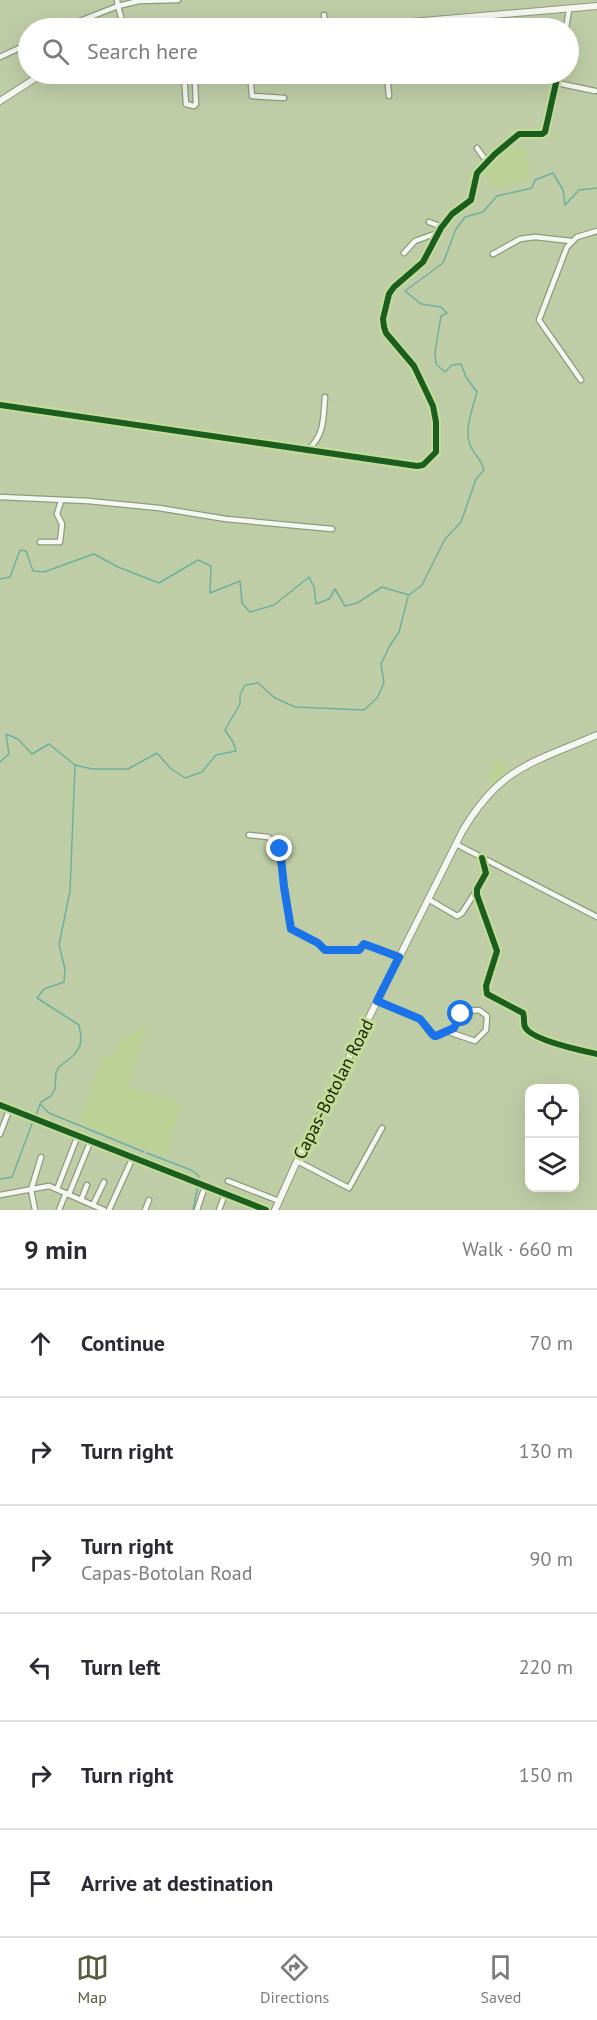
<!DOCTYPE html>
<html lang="en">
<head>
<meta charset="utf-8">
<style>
  body { margin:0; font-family:"PT Sans",sans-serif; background:#f2f2f3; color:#2b2b33 }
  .controls { position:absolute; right:18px; bottom:18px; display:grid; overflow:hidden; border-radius:12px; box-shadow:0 6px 24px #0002 }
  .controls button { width:54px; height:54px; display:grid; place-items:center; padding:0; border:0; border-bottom:2px solid #e1e1e2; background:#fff; color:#2b2b33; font:30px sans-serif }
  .stop { position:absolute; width:18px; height:18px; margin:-14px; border:4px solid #1a73e8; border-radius:50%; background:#fff }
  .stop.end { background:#1a73e8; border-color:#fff; box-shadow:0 2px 6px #0008 }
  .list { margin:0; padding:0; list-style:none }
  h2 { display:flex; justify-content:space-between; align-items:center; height:78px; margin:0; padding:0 24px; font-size:26px }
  h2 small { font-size:20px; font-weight:400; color:#7c7c81 }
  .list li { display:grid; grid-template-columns:39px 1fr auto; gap:18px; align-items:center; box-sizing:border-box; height:108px; padding:0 24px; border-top:2px solid #e1e1e2 }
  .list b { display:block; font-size:22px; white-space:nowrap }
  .list p { margin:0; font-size:20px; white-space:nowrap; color:#7c7c81 }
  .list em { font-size:20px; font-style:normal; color:#7c7c81 }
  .icon { flex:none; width:33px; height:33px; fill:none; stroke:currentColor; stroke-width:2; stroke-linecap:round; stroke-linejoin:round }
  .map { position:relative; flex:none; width:597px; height:1210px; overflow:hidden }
  .search { position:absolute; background:#fff; box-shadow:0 6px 24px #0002; left:18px; right:18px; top:18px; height:66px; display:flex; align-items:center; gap:15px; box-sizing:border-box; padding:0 21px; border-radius:33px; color:#7c7c81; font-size:22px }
  .sheet { height:726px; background:#fff }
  nav { display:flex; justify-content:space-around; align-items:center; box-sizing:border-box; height:84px; border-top:2px solid #e1e1e2; background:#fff; font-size:16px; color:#7c7c81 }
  nav a { display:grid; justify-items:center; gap:3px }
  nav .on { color:#545e3f }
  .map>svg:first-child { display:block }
  .built { fill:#bcd195 }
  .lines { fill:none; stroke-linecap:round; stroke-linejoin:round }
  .stream { stroke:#6db09d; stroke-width:1.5 }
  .minor-casing { stroke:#8f997c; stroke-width:7 }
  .major-casing { stroke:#8f997c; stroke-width:8 }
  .minor { stroke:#f5f8f2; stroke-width:4.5 }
  .major { stroke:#f5f8f2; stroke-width:6 }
  .cycleway-casing { stroke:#c3dd97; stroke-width:10 }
  .cycleway { stroke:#1b5e20; stroke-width:6 }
  .route { stroke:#1a73e8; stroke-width:8 }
  .labels { text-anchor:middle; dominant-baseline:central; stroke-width:6; stroke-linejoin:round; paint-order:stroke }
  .street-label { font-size:18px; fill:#1a2307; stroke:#c3dd97 }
</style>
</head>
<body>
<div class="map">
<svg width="597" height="1210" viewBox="0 0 597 1210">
  <rect width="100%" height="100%" fill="#bfcda7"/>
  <g class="built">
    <path d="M524 146 531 179 495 188 482 173 496 154 514 147Z"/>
    <path d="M499 759 510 770 495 784 486 777 492 771 490 767Z"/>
    <path d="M147 1023 129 1087 182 1103 167 1157 78 1123 102 1057 116 1053 119 1042Z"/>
  </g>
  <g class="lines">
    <g class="stream">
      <path d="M0 579 10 577 20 550 26 551 33 571 44 572 94 554 118 567 159 583 198 560 211 566 210 593 240 581 242 603 250 612 274 605 309 577 314 587 316 604 329 599 335 589 345 606 357 603 382 587 409 595 422 585 445 539 461 522 476 479 484 470C481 458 474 455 470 445 464 429 473 407 477 392L466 377 461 364 452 365 445 372 436 364 435 352 441 316 447 313 441 307 421 304 405 291 443 263 456 229 465 217 483 212 497 196 532 188 535 180 553 173 563 190 565 205 579 190 597 188"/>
      <path d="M0 762 9 754 6 734 18 739 32 754 49 744 75 765 92 769H128L157 753 170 768 185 778 202 772 216 755 236 751 233 742 225 730 240 704V695L245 685 258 683 275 698 295 707 364 710 377 698 384 683 381 664 389 647 399 632 408 597"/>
      <path d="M40 1104 49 1113 144 1152"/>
      <path d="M36 1115 41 1102 51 1096 55 1089 56 1073 59 1067 74 1055 80 1046 81 1037 79 1025 37 998 44 989 64 982 65 969 59 945 70 891 75 766"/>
      <path d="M147 1153 191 1170 198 1175 199 1179"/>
      <path d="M0 1179 12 1177 33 1121"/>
      <path d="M193 1210 198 1185"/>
    </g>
    <defs>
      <g id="minor">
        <path d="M324 15 326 28"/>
        <path d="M435 21V28"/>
        <path d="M62 28 118 6 117 0"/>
        <path d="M124 28 118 6 139 1 178 0"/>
        <path d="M566 28 569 10"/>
        <path d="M0 57 28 44"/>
        <path d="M184 74 186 104 194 106 196 104 195 82"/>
        <path d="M250 74 252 96 284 98"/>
        <path d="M387 74 389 96"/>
        <path d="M557 83 595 91"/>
        <path d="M477 148 487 162"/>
        <path d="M429 222 442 227"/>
        <path d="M404 253 415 241 440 232"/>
        <path d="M493 254 520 239 535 237 571 241"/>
        <path d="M581 380 539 320 567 247 577 237 597 231"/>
        <path d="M0 405 417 466 423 465 436 452V422L433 406 414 366 386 333 384 327 383 319 389 294 394 287 423 262 441 228 452 214 471 200 477 173 495 154 519 134H542L545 132 558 74"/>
        <path d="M308 450C325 434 323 419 325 397"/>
        <path d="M0 497 88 501 159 508 226 519 332 529"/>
        <path d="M40 542H60L62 524 57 514 61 501"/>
        <path d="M249 835 268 837 278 844 291 929 318 943 325 950H359L364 944 399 957"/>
        <path d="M456 844 597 917"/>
        <path d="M482 858 486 873 477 889V895L497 951 486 986 487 994 523 1013C525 1017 523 1023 525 1027 531 1040 583 1051 597 1054"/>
        <path d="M428 899 457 916 462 913 476 891"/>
        <path d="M377 1001 420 1019 431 1034 436 1036 454 1028 465 1011 479 1010 487 1016 486 1030 475 1041 446 1031"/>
        <path d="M0 1105 266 1210"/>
        <path d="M0 1134 10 1108"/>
        <path d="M297 1161 349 1188 382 1128"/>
        <path d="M228 1181 279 1201"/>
        <path d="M57 1189 78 1135"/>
        <path d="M69 1194 91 1140"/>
        <path d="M0 1195 49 1186 104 1210"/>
        <path d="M81 1200 87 1185"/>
        <path d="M93 1205 104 1182"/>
        <path d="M35 1210 31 1190 41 1157"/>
        <path d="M59 1210 66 1193"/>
        <path d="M109 1210 133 1157"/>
        <path d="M145 1210 149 1200"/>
        <path d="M197 1210 205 1186"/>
        <path d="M219 1210 225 1194"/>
      </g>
      <g id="major">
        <path d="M122 28H186"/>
        <path d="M341 28 597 6"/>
        <path d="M0 101 42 74"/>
        <path d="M275 1210 297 1161 462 832C500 767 532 763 597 735"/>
      </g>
    </defs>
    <use href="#minor" class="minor-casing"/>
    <use href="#major" class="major-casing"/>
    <use href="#minor" class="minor"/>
    <use href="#major" class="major"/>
    <defs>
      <g id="cycleway">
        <path d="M0 405 417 466 423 465 436 452V422L433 406 414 366 386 333 384 327 383 319 389 294 394 287 423 262 441 228 452 214 471 200 477 173 495 154 519 134H542L545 132 558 74"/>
        <path d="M482 858 486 873 477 889V895L497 951 486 986 487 994 523 1013C525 1017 523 1023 525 1027 531 1040 583 1051 597 1054"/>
        <path d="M0 1105 266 1210"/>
      </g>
    </defs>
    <use href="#cycleway" class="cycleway-casing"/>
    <use href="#cycleway" class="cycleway"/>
  </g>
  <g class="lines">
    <path class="route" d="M280 849 284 887 291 929 318 943 325 950H359L364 944 399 957 377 1001 420 1019 434 1036H436L454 1028 461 1014"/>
  </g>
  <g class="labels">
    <g class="street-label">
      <text transform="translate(333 1089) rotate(-63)">Capas-Botolan Road</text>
    </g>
  </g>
</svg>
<div class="controls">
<button><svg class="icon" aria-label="locate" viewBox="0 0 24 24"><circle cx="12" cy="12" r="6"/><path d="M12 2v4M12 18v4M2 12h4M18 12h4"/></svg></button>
<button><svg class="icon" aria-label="layers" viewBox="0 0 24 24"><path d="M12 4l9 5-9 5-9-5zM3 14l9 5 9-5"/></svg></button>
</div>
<div class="stop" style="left:461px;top:1014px"></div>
<div class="stop end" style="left:280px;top:849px"></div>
<div class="search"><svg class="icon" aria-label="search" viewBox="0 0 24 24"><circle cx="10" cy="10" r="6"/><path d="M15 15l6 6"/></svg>Search here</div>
</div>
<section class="sheet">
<h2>9 min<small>Walk · 660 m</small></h2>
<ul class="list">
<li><svg class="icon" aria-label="ahead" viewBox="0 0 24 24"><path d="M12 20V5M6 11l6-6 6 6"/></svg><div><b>Continue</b></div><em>70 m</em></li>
<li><svg class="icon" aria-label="right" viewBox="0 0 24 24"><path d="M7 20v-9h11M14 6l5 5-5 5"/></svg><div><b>Turn right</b></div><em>130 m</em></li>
<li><svg class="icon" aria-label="right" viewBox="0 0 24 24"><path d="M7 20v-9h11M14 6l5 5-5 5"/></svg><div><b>Turn right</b><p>Capas-Botolan Road</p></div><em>90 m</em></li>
<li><svg class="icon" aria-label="left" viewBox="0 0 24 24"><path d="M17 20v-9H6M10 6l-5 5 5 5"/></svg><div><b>Turn left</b></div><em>220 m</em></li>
<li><svg class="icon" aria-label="right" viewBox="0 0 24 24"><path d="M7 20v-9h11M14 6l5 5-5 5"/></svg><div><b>Turn right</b></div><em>150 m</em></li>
<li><svg class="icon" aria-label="arrive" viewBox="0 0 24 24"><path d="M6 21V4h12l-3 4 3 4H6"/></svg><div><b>Arrive at destination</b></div></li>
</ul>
</section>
<nav>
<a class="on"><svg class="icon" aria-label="map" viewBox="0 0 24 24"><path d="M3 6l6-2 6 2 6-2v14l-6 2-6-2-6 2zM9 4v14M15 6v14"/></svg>Map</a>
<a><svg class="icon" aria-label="directions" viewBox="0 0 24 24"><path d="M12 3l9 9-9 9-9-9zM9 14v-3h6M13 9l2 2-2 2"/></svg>Directions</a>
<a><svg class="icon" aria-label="saved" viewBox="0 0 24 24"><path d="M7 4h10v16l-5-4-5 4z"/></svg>Saved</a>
</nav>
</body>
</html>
